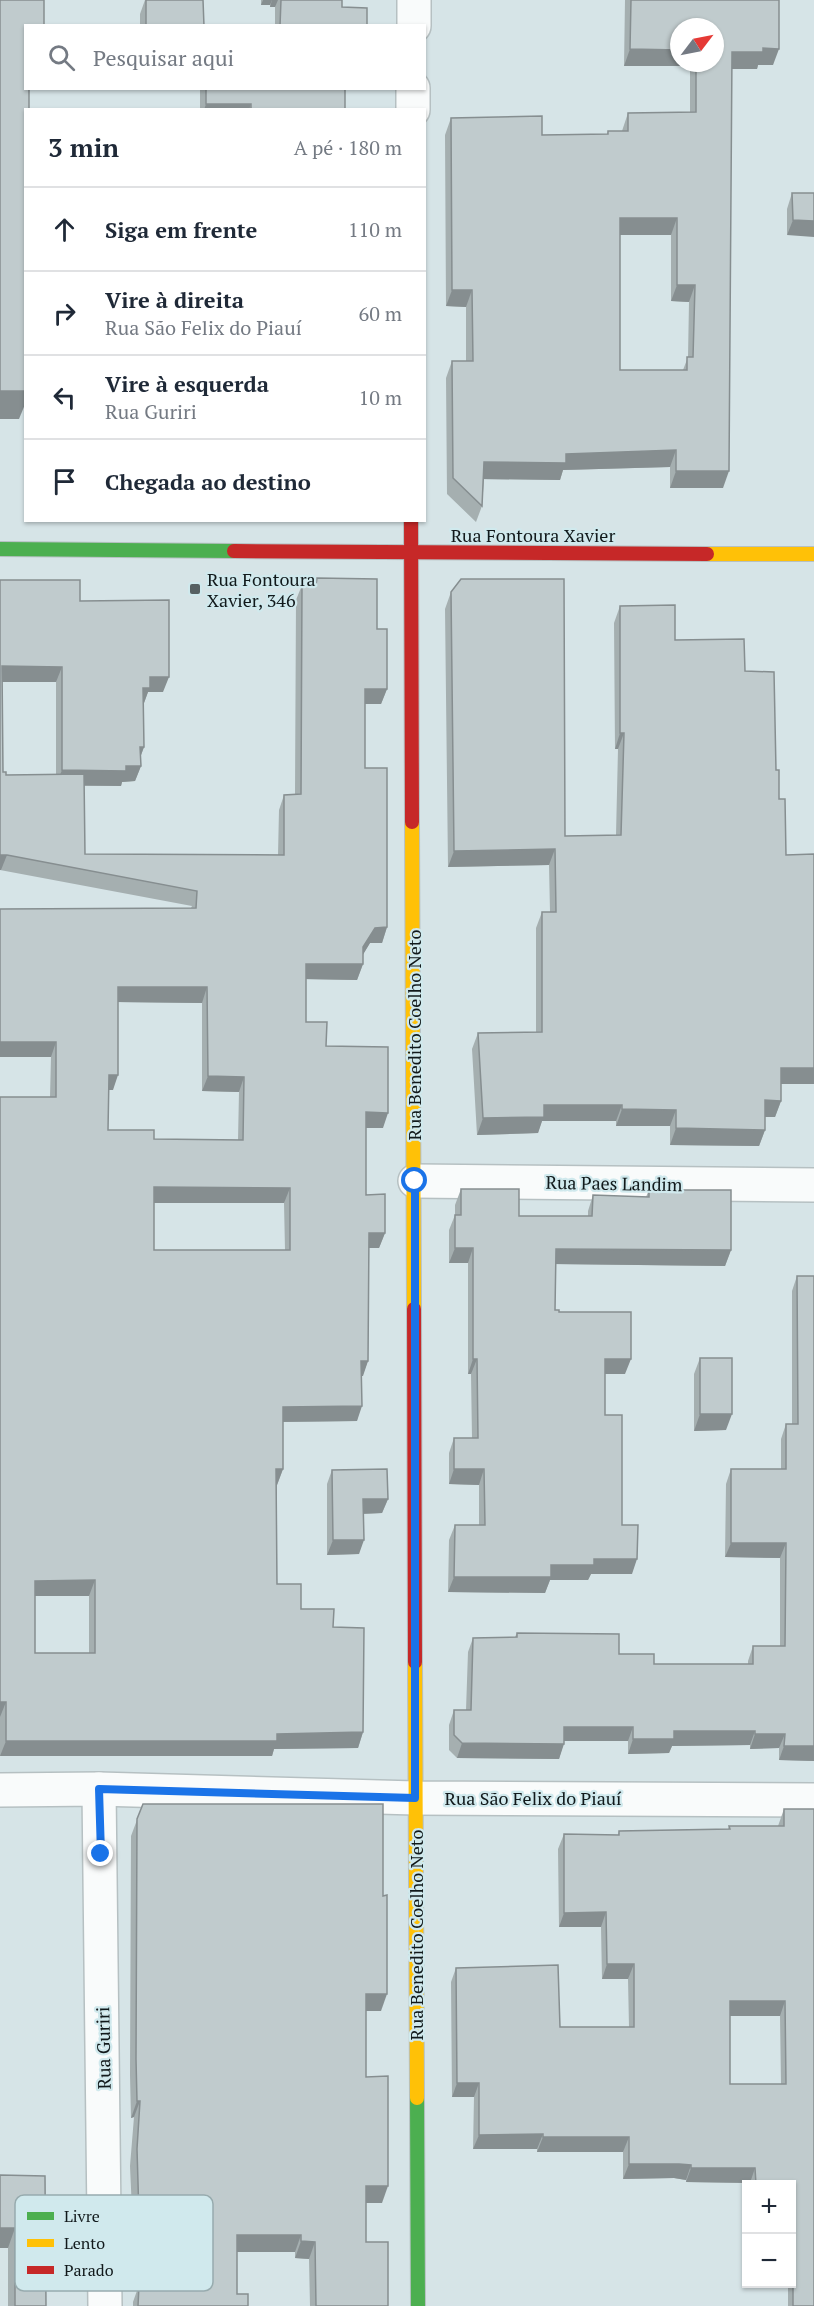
<!DOCTYPE html>
<html lang="pt">
<head>
<meta charset="utf-8">
<style>
  body { margin:0; font-family:"PT Serif",serif; background:#f2f2f3; color:#1f2937 }
  .controls { position:absolute; right:18px; bottom:18px; display:grid; overflow:hidden; border-radius:0px; box-shadow:0 2px 4px #0004 }
  .controls button { width:54px; height:54px; display:grid; place-items:center; padding:0; border:0; border-bottom:2px solid #e0e1e3; background:#fff; color:#1f2937; font:30px sans-serif }
  .compass { position:absolute; left:670px; top:18px; width:54px; height:54px; border-radius:50%; background:#fff; box-shadow:0 2px 4px #0004; rotate:58deg }
  .stop { position:absolute; width:18px; height:18px; margin:-14px; border:4px solid #1a73e8; border-radius:50%; background:#fff }
  .stop.end { background:#1a73e8; border-color:#fff; box-shadow:0 2px 6px #0008 }
  .list { margin:0; padding:0; list-style:none }
  h2 { display:flex; justify-content:space-between; align-items:center; height:78px; margin:0; padding:0 24px; font-size:26px }
  h2 small { font-size:20px; font-weight:400; color:#747a83 }
  .list li { display:grid; grid-template-columns:39px 1fr auto; gap:18px; align-items:center; box-sizing:border-box; height:84px; padding:0 24px; border-top:2px solid #e0e1e3 }
  .list b { display:block; font-size:22px; white-space:nowrap }
  .list p { margin:0; font-size:20px; white-space:nowrap; color:#747a83 }
  .list em { font-size:20px; font-style:normal; color:#747a83 }
  .icon { flex:none; width:33px; height:33px; fill:none; stroke:currentColor; stroke-width:2; stroke-linecap:round; stroke-linejoin:round }
  .map { position:relative; flex:none; width:814px; height:2306px; overflow:hidden }
  .search { position:absolute; background:#fff; box-shadow:0 2px 4px #0004; left:24px; top:24px; width:402px; height:66px; display:flex; align-items:center; gap:15px; box-sizing:border-box; padding:0 21px; border-radius:0px; color:#747a83; font-size:22px }
  .panel { position:absolute; background:#fff; box-shadow:0 2px 4px #0004; left:24px; top:108px; width:402px; height:414px; border-radius:0px }
  .map>svg:first-child { display:block }
  .lines { fill:none; stroke-linecap:round; stroke-linejoin:round }
  .street-casing { stroke:#b6c0c2; stroke-width:36 }
  .fast-casing { stroke:#b6c0c2; stroke-width:16 }
  .slow-casing { stroke:#b6c0c2; stroke-width:16 }
  .jam-casing { stroke:#b6c0c2; stroke-width:16 }
  .street { stroke:#f9fbfb; stroke-width:33 }
  .fast { stroke:#4caf50; stroke-width:14 }
  .slow { stroke:#ffc107; stroke-width:14 }
  .jam { stroke:#c62828; stroke-width:14 }
  .wall { fill:#a5afb0; fill-rule:evenodd }
  .shaded-wall { fill:#868e90 }
  .building { fill:#c0cbcd; stroke:#868e90; stroke-width:1.5; fill-rule:evenodd }
  .route { stroke:#1a73e8; stroke-width:8 }
  .poi-dot { fill:#566062; stroke:#d0e9ed; stroke-width:2 }
  .labels { text-anchor:middle; dominant-baseline:central; stroke-width:4.5; stroke-linejoin:round; paint-order:stroke }
  .street-label { font-size:18px; fill:#11191b; stroke:#d0e9ed }
  .poi-label { font-size:18px; fill:#11191b; stroke:#d0e9ed; text-anchor:start }
  .key { fill:#d0e9ed; stroke:#97abae; stroke-width:1.5 }
  .key-label { font-size:16px; fill:#11191b }
</style>
</head>
<body>
<div class="map">
<svg width="814" height="2306" viewBox="0 0 814 2306">
  <rect width="100%" height="100%" fill="#d6e4e7"/>
  <g class="lines">
    <defs>
      <g id="street">
        <path d="M414 26V0"/>
        <path d="M413 110V88"/>
        <path d="M415 1181 814 1185"/>
        <path d="M99 1789 105 2306"/>
        <path d="M0 1790 99 1789 415 1798 814 1800"/>
      </g>
      <g id="fast">
        <path d="M0 549 234 551"/>
        <path d="M417 2098 418 2306"/>
      </g>
      <g id="slow">
        <path d="M707 554H814"/>
        <path d="M412 822 414 1309"/>
        <path d="M415 1662 417 2098"/>
      </g>
      <g id="jam">
        <path d="M411 520 412 822"/>
        <path d="M234 551 707 554"/>
        <path d="M414 1309 415 1662"/>
      </g>
    </defs>
    <use href="#street" class="street-casing"/>
    <use href="#fast" class="fast-casing"/>
    <use href="#slow" class="slow-casing"/>
    <use href="#jam" class="jam-casing"/>
    <use href="#street" class="street"/>
    <use href="#fast" class="fast"/>
    <use href="#slow" class="slow"/>
    <use href="#jam" class="jam"/>
  </g>
  <g class="wall">
    <path d="M145 0H203L204 26H140V14Z"/>
    <path d="M261 0H342V7L367 26H275V7H270V5H261Z"/>
    <path d="M625 0H779L773 65H758L757 69H732L723 488H670V467L563 470 560 480 484 479 482 506 476 522 447 494 446 378 452 361H466V307L446 306 445 135 451 118 542 135 607 134 608 131H622L628 113H690V66H624ZM679 27 715 63H679ZM620 235H671V301L689 302 688 357 683 370H620Z"/>
    <rect x="200" y="88" width="145" height="22"/>
    <path d="M792 193H814L787 235V209Z"/>
    <path d="M317 578 377 629 387 689 381 704H365V768L387 927 382 943H370L363 954V964L357 980 306 979V1022L326 1046 383 1128H366V1195L385 1233 379 1248H369L368 1361 362 1376 357 1421 283 1422V1469L277 1485V1584L301 1609 333 1627 363 1732 358 1748 274 1749 272 1756H0V1097H50L51 1057H0V909L191 908 192 906 0 870V580L80 601 163 692H148L144 703H143L144 747 140 758 141 766 135 781 122 782 121 786H84L85 854 278 855 279 810 284 795 295 794 296 600 302 585H314ZM2 682H56V775H6L3 772ZM118 1002 202 1003V1091L239 1092 238 1140 154 1139 108 1130 109 1090H113ZM154 1203H284L285 1250H154ZM35 1596H89V1653H35Z"/>
    <path d="M451 592 565 836 616 835 618 749H615L614 623 620 606 675 640 745 671 776 770 786 855 814 854V1084H781V1101L775 1117H765V1130L759 1146 670 1145V1126H616V1121H542L538 1133 477 1135 472 1049 478 1033 536 1032V928L542 912H550L549 865 448 867 445 609Z"/>
    <path d="M461 1189 519 1216H588V1211L593 1195 646 1197 649 1190 731 1250 725 1266 556 1264 555 1310 625 1374H605V1415L622 1525 632 1574H591L588 1580H550L545 1593 448 1592 449 1540 455 1525H479V1485L449 1484V1453L454 1438H472L471 1374H468V1263H449V1230L455 1215V1205Z"/>
    <path d="M797 1276 814 1761 779 1760V1748L750 1749V1745L672 1746 669 1753 628 1754V1741H564L559 1759 457 1758 449 1750V1725L454 1710H466L468 1652 473 1638 515 1637 517 1633 619 1654 654 1664H748V1661L753 1646H780V1558L725 1557 726 1484 731 1469H781V1439L786 1424H792V1291Z"/>
    <path d="M700 1358 726 1430 694 1431V1374Z"/>
    <path d="M332 1470 388 1499 382 1513 363 1514 359 1554 327 1555V1484Z"/>
    <path d="M143 1804 381 2011H366V2077L382 2203H366V2242L388 2306H310L309 2259 295 2258V2252H237V2294L248 2306H133V2302L139 2285H156V2233H133L130 2166 134 2117 131 2118 130 2075 131 1836Z"/>
    <path d="M784 1809 814 2306H788V2283H792V2184H750V2183L686 2182V2180L674 2178 623 2179V2152H537V2149H473L474 2097H452L451 1982 456 1968 560 2027H629L628 1979H602L601 1927H559L558 1849 564 1834 618 1835 619 1831 728 1829 729 1826H778ZM730 2016H780L781 2084H730Z"/>
    <path d="M0 2175 46 2306H8V2248H0Z"/>
  </g>
  <g class="shaded-wall">
    <path d="M263 0H272L270 5H261Z"/>
    <path d="M272 0H278L275 7H270Z"/>
    <path d="M763 48 779 49 773 65H758L757 69H726L732 52Z"/>
    <path d="M630 49 679 50V63H691L690 66H624Z"/>
    <path d="M206 104H251L249 110H204Z"/>
    <path d="M620 218H677L671 235H614Z"/>
    <path d="M793 220 814 221V237L787 235Z"/>
    <path d="M677 285H695L689 302 671 301Z"/>
    <path d="M452 290H472L466 307 446 306Z"/>
    <path d="M0 391H26V402L19 419H0Z"/>
    <path d="M676 450 670 467 563 470 560 480 478 479 484 462 566 454Z"/>
    <path d="M676 471H729L723 488H670Z"/>
    <path d="M2 666 62 667 56 682H0Z"/>
    <path d="M150 677H169L163 692H148L144 703 137 704 143 688Z"/>
    <path d="M365 689H387L381 704H360Z"/>
    <path d="M620 733H624L618 749H615Z"/>
    <path d="M140 747H144L138 763Z"/>
    <path d="M126 766H141L135 781 122 782 121 786 56 785 62 770Z"/>
    <path d="M555 849 549 865 448 867 454 851Z"/>
    <path d="M0 855H7L1 870H0Z"/>
    <path d="M387 927 382 943H370L358 963 363 947 375 928Z"/>
    <path d="M306 964H363L357 980 301 979Z"/>
    <path d="M118 987H207L202 1003 113 1002Z"/>
    <path d="M0 1042H56L51 1057H0Z"/>
    <path d="M781 1068H814V1084H775Z"/>
    <path d="M109 1075H118L113 1090H103Z"/>
    <path d="M208 1076 244 1077 239 1092 202 1091Z"/>
    <path d="M765 1100 781 1101 775 1117H759Z"/>
    <path d="M544 1105H622L616 1121H542L538 1133 477 1135 483 1118Z"/>
    <path d="M622 1109 676 1110 670 1126H616Z"/>
    <path d="M366 1112 388 1113 383 1128H360Z"/>
    <path d="M676 1128 765 1130 759 1146 670 1145Z"/>
    <path d="M154 1187 290 1188 284 1203H149Z"/>
    <path d="M369 1233H385L379 1248H364Z"/>
    <path d="M455 1248H473L468 1263H449Z"/>
    <path d="M556 1249 731 1250 725 1266 551 1264Z"/>
    <path d="M473 1359H477L471 1374H468Z"/>
    <path d="M605 1359H631L625 1374H599Z"/>
    <path d="M361 1361H368L363 1376H356Z"/>
    <path d="M362 1406 357 1421 277 1422 283 1407Z"/>
    <path d="M700 1414H732L726 1430 694 1431Z"/>
    <path d="M276 1469H283L277 1485H271Z"/>
    <path d="M454 1469H484L479 1485 449 1484Z"/>
    <path d="M363 1499H388L382 1513 358 1514Z"/>
    <path d="M333 1540H364L359 1554 327 1555Z"/>
    <path d="M731 1543H786L780 1558 725 1557Z"/>
    <path d="M594 1559H637L632 1574H591L588 1580H550L545 1593 448 1592 454 1577Z"/>
    <path d="M95 1580 89 1596H30L35 1581Z"/>
    <path d="M0 1702H6L0 1717Z"/>
    <path d="M564 1727H633L628 1741H559Z"/>
    <path d="M674 1731H755L750 1745 672 1746 669 1753 628 1754 633 1739Z"/>
    <path d="M363 1732 358 1748 274 1749 272 1756H0L6 1741Z"/>
    <path d="M755 1734H785L779 1748 750 1749Z"/>
    <path d="M462 1743 564 1744 559 1759 457 1758Z"/>
    <path d="M784 1746H814V1761L779 1760Z"/>
    <path d="M606 1912 601 1927H559L564 1913Z"/>
    <path d="M607 1964H634L628 1979H602Z"/>
    <path d="M366 1994H387L381 2011H360Z"/>
    <path d="M730 2001H785L780 2016H725Z"/>
    <path d="M457 2083H479L474 2097H452Z"/>
    <path d="M137 2101H140L134 2117 131 2118Z"/>
    <path d="M543 2134 537 2149H473L479 2135Z"/>
    <path d="M543 2137H629L623 2152H537Z"/>
    <path d="M629 2164H679L691 2165 686 2180 674 2178 623 2179Z"/>
    <path d="M691 2168H755L750 2183 686 2182Z"/>
    <path d="M366 2186H388L382 2203H360Z"/>
    <path d="M139 2216H162L156 2233H133Z"/>
    <path d="M0 2228H15L8 2248H0Z"/>
    <path d="M237 2235H301L295 2252H231Z"/>
    <path d="M301 2241 315 2242 309 2259 295 2258Z"/>
  </g>
  <g class="building">
    <path d="M0 0H44V26H26V88H29V110H26V391H0Z"/>
    <path d="M146 0H203L204 26H146Z"/>
    <path d="M281 0H342V7L367 8V26H280Z"/>
    <path d="M631 0H779V49L763 48V52H732L729 471H676V450L566 454V463L484 462 482 506 453 478 452 361H473L472 290H452L451 118 542 116V135L608 134V131H628V113L696 112V63H715V27H679V50L630 49ZM620 218H677V285H695L693 357H687V370H620Z"/>
    <path d="M206 88H345V110H251V104H206Z"/>
    <rect x="115" y="109" width="31" height="1"/>
    <path d="M792 193H814V221L793 220Z"/>
    <path d="M317 578 377 579V629H387V689H365V768H387V927L375 928 363 947V964H306V1022H327L326 1046 388 1047V1113L366 1112V1195L385 1194V1233H369L368 1361H361L362 1406 283 1407V1469H276L277 1584H301V1609H334L333 1627 364 1628 363 1732 277 1734V1741H6V1702H0V1097H56V1042H0V909L196 908 197 891 7 855H0V580H80V601L169 600V677H150V688H143L144 747H140L141 766H126V771L62 770V667L2 666 3 772H6V775L84 774 85 854 284 855V795L301 794 302 585H316ZM118 987H207L208 1076 244 1077 243 1140 154 1139V1130H108L109 1075H118ZM154 1187 290 1188V1250H154ZM95 1580V1653H35V1581Z"/>
    <path d="M461 579H564L565 836 621 835 624 733H620V606L675 605V640L744 639 745 671 774 672 776 770H779V799H785L786 855 814 854V1068H781V1101L765 1100V1130L676 1128V1110L622 1109V1105H544V1117L483 1118 478 1033 542 1032V912H556L555 849 454 851 451 592Z"/>
    <path d="M461 1189H519V1216H592L593 1195 649 1197V1190H731V1250L556 1249 555 1310H559V1312H631V1359H605V1415H622V1525H638L637 1559H594V1565H551V1577H454L455 1525H485L484 1469H454V1438H478L477 1359H473V1248H455V1215H461Z"/>
    <path d="M797 1276H814V1746H784L785 1734H755V1731H674V1739H633V1727H564V1744L462 1743 454 1735V1710H471L473 1638 517 1637V1633L619 1634V1654H654V1664H753V1646H785L786 1543H731V1469H786V1424H798Z"/>
    <rect x="700" y="1358" width="32" height="56"/>
    <path d="M387 1469 388 1499H363L364 1540H333L332 1470Z"/>
    <path d="M143 1804H383V1896L387 1895V1994H366V2077L388 2076V2186H366V2242H388V2306H316L315 2242 301 2241V2235H237V2294H248V2306H138L139 2285H162V2216H139L137 2149 140 2101H137L136 2059 137 1819Z"/>
    <path d="M784 1809H814V2306H793V2258H792V2184H756L755 2168H691V2165L679 2164H629V2137H543V2134L479 2135V2083H457L456 1968 558 1965 560 2027H634V1964H607L606 1912 564 1913V1834L619 1835V1831L730 1829 729 1826H784ZM730 2001H785L786 2084H730Z"/>
    <path d="M0 2175 45 2176 46 2306H15V2228H0Z"/>
  </g>
  <g class="lines">
    <path class="route" d="M101 1854 99 1789 415 1798V1181"/>
  </g>
  <rect class="poi-dot" x="189" y="583" width="12" height="12" rx="3"/>
  <g class="labels">
    <g class="street-label">
      <text x="533" y="535">Rua Fontoura Xavier</text>
      <text transform="translate(414 1035) rotate(-90)">Rua Benedito Coelho Neto</text>
      <text transform="translate(614 1183) rotate(1)">Rua Paes Landim</text>
      <text x="533" y="1798">Rua São Felix do Piauí</text>
      <text transform="translate(416 1935) rotate(-90)">Rua Benedito Coelho Neto</text>
      <text transform="translate(103 2048) rotate(-91)">Rua Guriri</text>
    </g>
    <g class="poi-label">
      <text x="207" y="579">Rua Fontoura<tspan x="207" dy="21">Xavier, 346</tspan></text>
    </g>
  </g>
  <rect x="15" y="2195" width="198" height="96" rx="9" class="key"/>
  <rect x="27" y="2212" width="27" height="8" fill="#4caf50"/>
  <rect x="27" y="2239" width="27" height="8" fill="#ffc107"/>
  <rect x="27" y="2266" width="27" height="8" fill="#c62828"/>
  <g class="key-label">
    <text x="64" y="2222">Livre</text>
    <text x="64" y="2249">Lento</text>
    <text x="64" y="2276">Parado</text>
  </g>
</svg>
<div class="controls">
<button>+</button>
<button>−</button>
</div>
<svg class="compass" viewBox="-18 -18 36 36"><path d="M0-13l5 13h-10z" fill="#e53935"/><path d="M0 13l5-13h-10z" fill="#747a83"/></svg>
<div class="stop" style="left:415px;top:1181px"></div>
<div class="stop end" style="left:101px;top:1854px"></div>
<div class="search"><svg class="icon" aria-label="search" viewBox="0 0 24 24"><circle cx="10" cy="10" r="6"/><path d="M15 15l6 6"/></svg>Pesquisar aqui</div>
<section class="panel">
<h2>3 min<small>A pé · 180 m</small></h2>
<ul class="list">
<li><svg class="icon" aria-label="ahead" viewBox="0 0 24 24"><path d="M12 20V5M6 11l6-6 6 6"/></svg><div><b>Siga em frente</b></div><em>110 m</em></li>
<li><svg class="icon" aria-label="right" viewBox="0 0 24 24"><path d="M7 20v-9h11M14 6l5 5-5 5"/></svg><div><b>Vire à direita</b><p>Rua São Felix do Piauí</p></div><em>60 m</em></li>
<li><svg class="icon" aria-label="left" viewBox="0 0 24 24"><path d="M17 20v-9H6M10 6l-5 5 5 5"/></svg><div><b>Vire à esquerda</b><p>Rua Guriri</p></div><em>10 m</em></li>
<li><svg class="icon" aria-label="arrive" viewBox="0 0 24 24"><path d="M6 21V4h12l-3 4 3 4H6"/></svg><div><b>Chegada ao destino</b></div></li>
</ul>
</section>
</div>
</body>
</html>
